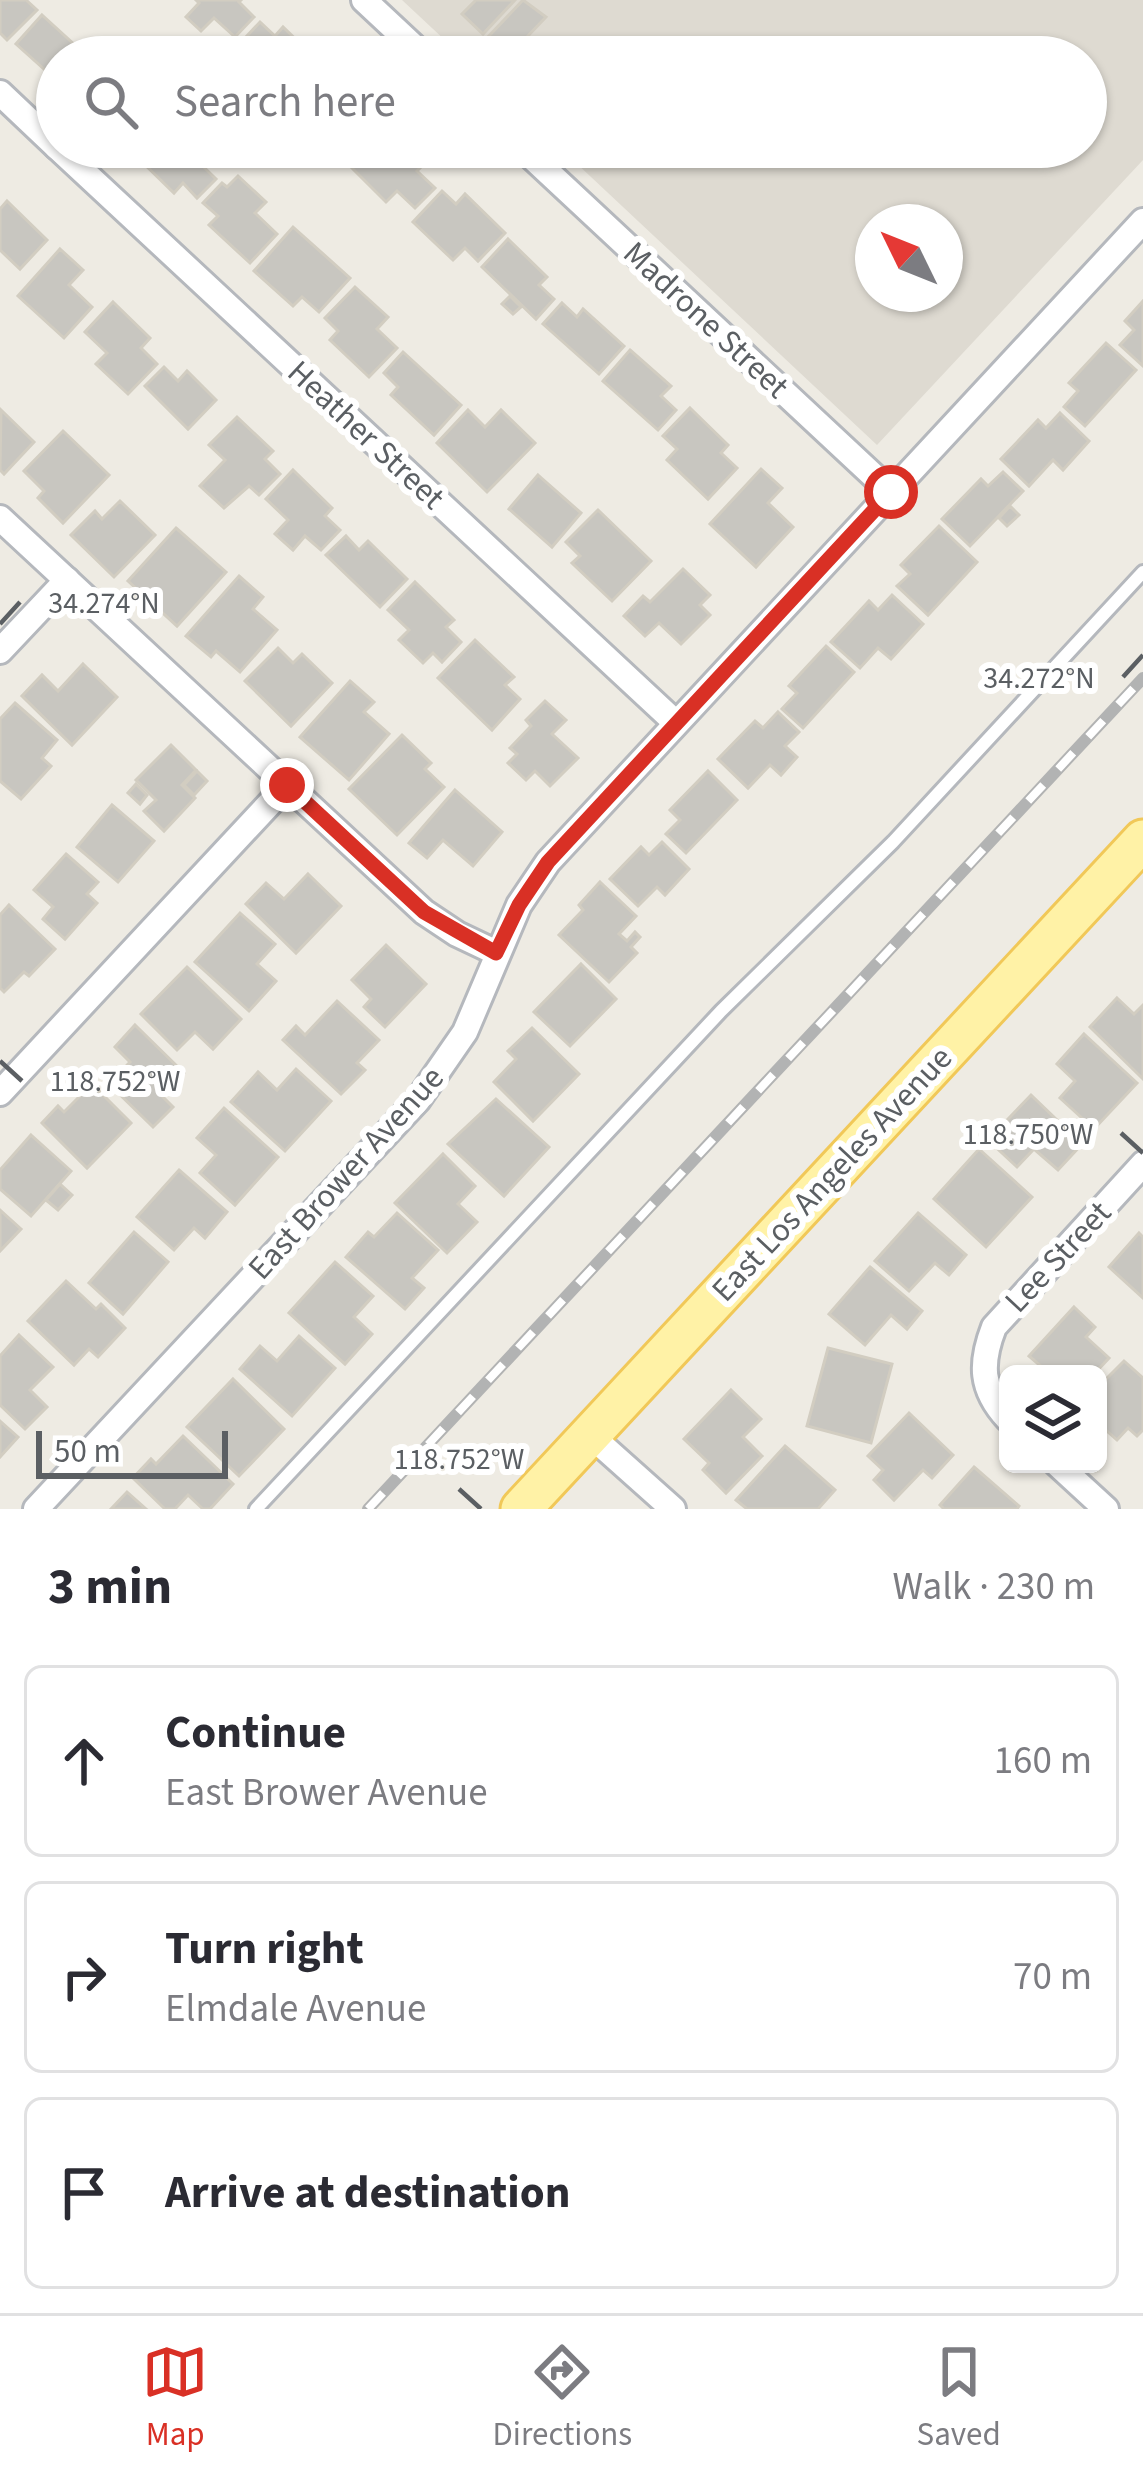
<!DOCTYPE html>
<html lang="en">
<head>
<meta charset="utf-8">
<style>
  body { margin:0; font-family:"Source Sans 3",sans-serif; background:#f2f2f3; color:#2b2b33 }
  .controls { position:absolute; right:36px; bottom:36px; display:grid; overflow:hidden; border-radius:18px; box-shadow:0 3px 9px #0004 }
  .controls button { width:108px; height:108px; display:grid; place-items:center; padding:0; border:0; border-bottom:3px solid #e1e1e2; background:#fff; color:#2b2b33; font:60px sans-serif }
  .compass { position:absolute; left:855px; top:204px; width:108px; height:108px; border-radius:50%; background:#fff; box-shadow:0 3px 9px #0004; rotate:313deg }
  .scale { position:absolute; left:36px; bottom:30px; width:192px; box-sizing:border-box; padding-left:12px; border:6px solid #5b5f63; border-top:0; font-size:33px; line-height:42px; white-space:nowrap; color:#5b5f63; -webkit-text-stroke:9px #fff; paint-order:stroke }
  .stop { position:absolute; width:36px; height:36px; margin:-27px; border:9px solid #d93025; border-radius:50%; background:#fff }
  .stop.end { background:#d93025; border-color:#fff; box-shadow:0 3px 12px #0008 }
  .list { margin:0; padding:0; list-style:none }
  h2 { display:flex; justify-content:space-between; align-items:center; height:156px; margin:0; padding:0 48px; font-size:51px }
  h2 small { font-size:39px; font-weight:400; color:#7c7c81 }
  .list li { display:grid; grid-template-columns:78px 1fr auto; gap:36px; align-items:center; box-sizing:border-box; height:192px; margin:0 24px 24px; padding:0 24px; border:3px solid #e1e1e2; border-radius:18px }
  .list b { display:block; font-size:45px; white-space:nowrap }
  .list p { margin:0; font-size:39px; white-space:nowrap; color:#7c7c81 }
  .list em { font-size:39px; font-style:normal; color:#7c7c81 }
  .icon { flex:none; width:66px; height:66px; fill:none; stroke:currentColor; stroke-width:2; stroke-linecap:round; stroke-linejoin:round }
  .map { position:relative; flex:none; width:1143px; height:1509px; overflow:hidden }
  .search { position:absolute; background:#fff; box-shadow:0 3px 9px #0004; left:36px; right:36px; top:36px; height:132px; display:flex; align-items:center; gap:30px; box-sizing:border-box; padding:0 42px; border-radius:66px; color:#7c7c81; font-size:45px }
  .sheet { height:804px; background:#fff }
  nav { display:flex; justify-content:space-around; align-items:center; box-sizing:border-box; height:168px; border-top:3px solid #e1e1e2; background:#fff; font-size:33px; color:#7c7c81 }
  nav a { display:grid; justify-items:center; gap:6px }
  nav .on { color:#d93025 }
  .map>svg:first-child { display:block }
  .education { fill:#dedad1; fill-rule:evenodd }
  .building { fill:#c8c6c0; stroke:#d2cdc1; stroke-width:3 }
  .lines { fill:none; stroke-linecap:round; stroke-linejoin:round }
  .lane-casing { stroke:#b5b8bd; stroke-width:18 }
  .street-casing { stroke:#b5b8bd; stroke-width:30 }
  .primary-casing { stroke:#f1c858; stroke-width:45 }
  .lane { stroke:#fff; stroke-width:12 }
  .street { stroke:#fff; stroke-width:24 }
  .primary { stroke:#fff2a6; stroke-width:39 }
  .rail-casing { stroke:#b2b3b3; stroke-width:12 }
  .rail { stroke:#fff; stroke-width:8; stroke-dasharray:22; stroke-linecap:butt }
  .route { stroke:#d93025; stroke-width:15 }
  .ticks { fill:none; stroke:#5b5f63; stroke-width:4.5 }
  .labels { text-anchor:middle; dominant-baseline:central; stroke-width:12; stroke-linejoin:round; paint-order:stroke }
  .street-label { font-size:33px; fill:#5b5f63; stroke:#fff }
  .ticks-label { font-size:30px; text-anchor:middle; fill:#5b5f63; stroke:#fff; stroke-width:12; stroke-linejoin:round; paint-order:stroke }
</style>
</head>
<body>
<div class="map">
<svg width="1143" height="1509" viewBox="0 0 1143 1509">
  <rect width="100%" height="100%" fill="#eeebe3"/>
  <path class="education" d="M402 0H1143V160L877 445 559 147H1086V57H463ZM873 222H945V294H873Z"/>
  <g class="building">
    <path d="M0 0H26L37 10 7 40 0 33Z"/>
    <path d="M196 0H241L239 2 254 17 235 37 214 18 201 31 186 17 199 3Z"/>
    <path d="M476 0H515L483 34 462 14Z"/>
    <path d="M523 0 546 17 508 57 487 38Z"/>
    <path d="M42 15 88 57H57L55 79 16 44Z"/>
    <path d="M260 22 275 36 283 27 314 57H233L230 54Z"/>
    <path d="M145 147H183L216 179 197 198 183 183 174 193 136 156Z"/>
    <path d="M371 147H413L427 161 417 171 435 188 415 208 397 191 386 202 351 167Z"/>
    <path d="M238 176 266 202 255 213 277 234 250 263 209 225 218 216 203 203 222 183 227 187Z"/>
    <path d="M442 191 456 204 465 194 505 233 478 261 465 248 453 260 413 222Z"/>
    <path d="M7 201 47 240 20 269 0 250V209Z"/>
    <path d="M293 227 350 278 319 312 302 297 293 306 254 271Z"/>
    <path d="M508 239 547 277 539 285 554 299 536 319 482 267Z"/>
    <path d="M60 249 83 270 69 285 92 307 64 338 18 296Z"/>
    <path d="M355 287 388 317 377 329 397 348 369 377 330 340 338 331 325 318Z"/>
    <path d="M510 296 521 307 513 314 502 304Z"/>
    <path d="M1143 301V366L1120 345 1134 330 1125 321Z"/>
    <path d="M113 302 150 338 141 348 157 364 128 394 96 364 107 353 85 332Z"/>
    <path d="M562 303 577 317 583 309 624 346 599 374 543 324Z"/>
    <path d="M1106 343 1136 370 1085 426 1064 407 1078 391 1069 383Z"/>
    <path d="M630 350 671 386 661 396 676 410 658 430 603 381Z"/>
    <path d="M403 352 461 405 434 435 391 395 398 387 384 373Z"/>
    <path d="M164 367 178 381 187 371 216 400 188 429 145 386Z"/>
    <path d="M690 408 728 445 721 453 737 468 708 499 667 460 677 449 663 436Z"/>
    <path d="M1 410 34 442 4 474 0 470Z"/>
    <path d="M468 410 485 427 501 410 535 443 487 492 437 443Z"/>
    <path d="M1060 413 1089 441 1063 470 1053 460 1029 486 1001 459 1038 420 1046 428Z"/>
    <path d="M237 417 273 451 265 459 280 474 259 495 249 486 224 508 200 486 225 460 209 445Z"/>
    <path d="M63 431 109 475 63 523 38 498 44 491 24 471Z"/>
    <path d="M761 469 782 488 768 503 793 527 756 567 710 524Z"/>
    <path d="M293 470 332 508 325 516 340 530 321 550 305 536 293 550 275 534 288 520 266 499Z"/>
    <path d="M1003 472 1023 491 970 546 942 519 981 479 988 486Z"/>
    <path d="M538 475 581 513 552 547 509 509Z"/>
    <path d="M120 501 155 535 114 577 71 535 95 511 102 519Z"/>
    <path d="M1010 506 1019 515 1007 526 999 518Z"/>
    <path d="M598 510 651 561 612 601 572 563 580 556 566 542Z"/>
    <path d="M939 526 977 562 928 615 897 586 910 574 901 565Z"/>
    <path d="M176 528 226 572 177 626 128 581Z"/>
    <path d="M346 536 359 550 368 541 407 579 380 607 326 555Z"/>
    <path d="M683 569 710 595 700 605 710 615 681 644 659 623 645 636 624 616 643 596 650 602Z"/>
    <path d="M239 576 263 597 253 609 277 630 240 672 216 651 211 657 186 636Z"/>
    <path d="M415 582 454 620 446 627 461 642 442 662 433 653 423 663 399 640 409 630 388 610Z"/>
    <path d="M892 595 923 624 891 659 878 648 860 668 831 642 869 601 878 610Z"/>
    <path d="M475 640 514 677 505 685 520 699 492 730 438 678Z"/>
    <path d="M826 646 854 672 803 728 782 709 797 693 789 686Z"/>
    <path d="M278 648 293 663 302 654 332 683 291 726 245 681Z"/>
    <path d="M83 664 117 697 72 745 22 696 42 675 58 691Z"/>
    <path d="M350 681 374 702 364 712 389 734 349 780 300 737Z"/>
    <path d="M545 701 566 720 552 734 578 758 550 786 535 771 526 780 508 763 517 754 510 748 531 726 526 720Z"/>
    <path d="M15 703 57 740 42 758 51 766 21 799 0 781V719Z"/>
    <path d="M778 712 799 732 785 746 797 757 781 775 770 765 748 788 718 759 755 721 763 728Z"/>
    <path d="M402 735 431 763 425 769 444 787 397 835 349 789Z"/>
    <path d="M171 745 196 770 182 785 195 798 164 831 144 811 156 800 136 780Z"/>
    <path d="M197 771 207 781 194 795 184 785Z"/>
    <path d="M708 771 737 800 686 853 666 834 680 820 670 810Z"/>
    <path d="M136 784 147 795 140 804 128 793Z"/>
    <path d="M455 790 502 832 473 866 443 840 427 858 409 843Z"/>
    <path d="M112 805 154 841 118 882 77 847Z"/>
    <path d="M662 842 689 869 665 895 657 887 638 906 610 879 641 847 649 855Z"/>
    <path d="M66 854 98 882 87 894 97 903 65 939 43 919 53 907 34 890Z"/>
    <path d="M308 874 341 906 296 953 246 904 266 883 284 899Z"/>
    <path d="M600 882 636 916 619 934 627 941 635 932 640 937 631 947 637 953 609 982 559 935 583 910 579 905Z"/>
    <path d="M9 905 55 949 29 976 24 972 4 992 0 988V915Z"/>
    <path d="M240 913 275 944 257 964 276 981 249 1011 195 962Z"/>
    <path d="M386 945 426 984 385 1027 364 1007 371 999 352 980Z"/>
    <path d="M581 964 616 999 570 1046 534 1012Z"/>
    <path d="M187 967 241 1019 213 1049 195 1032 177 1050 141 1014Z"/>
    <path d="M1117 998 1134 1014 1143 1005V1079L1090 1027Z"/>
    <path d="M337 1001 379 1040 357 1063 365 1070 341 1094 283 1040 296 1026 305 1035Z"/>
    <path d="M135 1025 184 1073 162 1096 173 1107 153 1127 109 1084 130 1062 115 1047Z"/>
    <path d="M532 1028 579 1074 533 1121 494 1082 516 1059 508 1051Z"/>
    <path d="M1084 1034 1137 1083 1094 1129 1060 1098 1075 1081 1057 1064Z"/>
    <path d="M296 1069 331 1101 285 1151 231 1102 258 1072 277 1090Z"/>
    <path d="M92 1084 131 1123 87 1168 42 1123 58 1106 64 1112Z"/>
    <path d="M1031 1095 1082 1144 1058 1170 1034 1149 1017 1167 988 1140Z"/>
    <path d="M496 1099 549 1147 504 1196 448 1144Z"/>
    <path d="M224 1108 278 1157 235 1205 200 1173 216 1155 197 1138Z"/>
    <path d="M31 1135 71 1171 31 1216 0 1189V1170Z"/>
    <path d="M979 1149 1032 1197 986 1247 934 1199Z"/>
    <path d="M443 1154 475 1186 458 1204 477 1222 447 1253 395 1203Z"/>
    <path d="M179 1170 227 1212 205 1238 194 1228 174 1250 137 1217Z"/>
    <path d="M60 1184 72 1195 58 1210 46 1200Z"/>
    <path d="M0 1210 21 1229 0 1251Z"/>
    <path d="M397 1213 438 1250 412 1278 424 1288 405 1309 346 1257 368 1232 374 1237Z"/>
    <path d="M918 1213 966 1255 949 1275 935 1263 909 1291 875 1261Z"/>
    <path d="M134 1232 168 1262 123 1314 89 1283Z"/>
    <path d="M1139 1233 1143 1237V1298L1109 1267Z"/>
    <path d="M335 1262 373 1296 354 1317 372 1334 345 1364 289 1313Z"/>
    <path d="M870 1267 922 1311 907 1329 891 1315 865 1345 829 1314Z"/>
    <path d="M66 1281 96 1309 101 1304 125 1328 98 1357 89 1349 74 1365 28 1321Z"/>
    <path d="M1074 1307 1095 1327 1086 1337 1109 1358 1094 1374H1050L1029 1356Z"/>
    <path d="M19 1335 53 1367 30 1390 47 1407 25 1429 0 1405V1356Z"/>
    <path d="M299 1336 335 1368 292 1416 240 1369 260 1346 277 1361Z"/>
    <path d="M828 1348 892 1364 871 1443 807 1426Z"/>
    <path d="M1124 1361 1143 1378V1430L1137 1436 1128 1428 1117 1440 1098 1423V1387Z"/>
    <path d="M233 1379 284 1429 239 1476 187 1427Z"/>
    <path d="M731 1390 761 1419 743 1437 762 1456 726 1493 703 1470 709 1463 684 1439Z"/>
    <path d="M909 1413 953 1455 932 1478 923 1470 894 1500 874 1480 883 1470 868 1456Z"/>
    <path d="M0 1421 18 1437 0 1457Z"/>
    <path d="M183 1436 233 1484 210 1509H203L188 1495 175 1509H165L133 1478 151 1459 156 1464Z"/>
    <path d="M785 1446 835 1490 818 1509H747L736 1500Z"/>
    <path d="M974 1467 1019 1506 1017 1509H944L940 1505Z"/>
    <path d="M127 1492 146 1509H111Z"/>
  </g>
  <g class="lines">
    <defs>
      <path id="lane" d="M256 1509 721 1011 893 842 1143 572"/>
      <g id="street">
        <path d="M364 0 425 57"/>
        <path d="M0 93 57 147"/>
        <path d="M57 147 676 723"/>
        <path d="M521 147 891 492"/>
        <path d="M0 518 424 912 457 934 497 953"/>
        <path d="M0 651 67 580"/>
        <path d="M0 1093 287 785"/>
        <path d="M1008 1419C980 1389 980 1363 994 1327L1143 1164"/>
        <path d="M589 1434 673 1509"/>
        <path d="M1057 1464 1106 1509"/>
        <path d="M36 1509 418 1100 465 1032 519 905 548 862 1143 221"/>
      </g>
      <path id="primary" d="M521 1509 1143 840"/>
    </defs>
    <use href="#lane" class="lane-casing"/>
    <use href="#street" class="street-casing"/>
    <use href="#primary" class="primary-casing"/>
    <use href="#lane" class="lane"/>
    <use href="#street" class="street"/>
    <use href="#primary" class="primary"/>
    <defs>
      <path id="rail" d="M368 1509 1143 678"/>
    </defs>
    <use href="#rail" class="rail-casing"/>
    <use href="#rail" class="rail"/>
  </g>
  <g class="lines">
    <path class="route" d="M287 785 424 912 496 953 519 905 548 862 891 492"/>
  </g>
  <path class="ticks" d="M0 624 20 602M1123 677 1143 655M0 1061 22 1081M1121 1133 1143 1153M459 1489 481 1509"/>
  <g class="labels">
    <g class="street-label">
      <text transform="translate(706 320) rotate(43)">Madrone Street</text>
      <text transform="translate(366 435) rotate(43)">Heather Street</text>
      <text transform="translate(346 1173) rotate(-48)">East Brower Avenue</text>
      <text transform="translate(832 1174) rotate(-47)">East Los Angeles Avenue</text>
      <text transform="translate(1058 1257) rotate(-47)">Lee Street</text>
    </g>
  </g>
  <g class="ticks-label">
    <text x="104" y="613">34.274°N</text>
    <text x="1039" y="688">34.272°N</text>
    <text x="115" y="1091">118.752°W</text>
    <text x="1028" y="1144">118.750°W</text>
    <text x="459" y="1469">118.752°W</text>
  </g>
</svg>
<div class="controls">
<button><svg class="icon" aria-label="layers" viewBox="0 0 24 24"><path d="M12 4l9 5-9 5-9-5zM3 14l9 5 9-5"/></svg></button>
</div>
<svg class="compass" viewBox="-18 -18 36 36"><path d="M0-13l5 13h-10z" fill="#e53935"/><path d="M0 13l5-13h-10z" fill="#7c7c81"/></svg>
<div class="scale">50 m</div>
<div class="stop" style="left:891px;top:492px"></div>
<div class="stop end" style="left:287px;top:785px"></div>
<div class="search"><svg class="icon" aria-label="search" viewBox="0 0 24 24"><circle cx="10" cy="10" r="6"/><path d="M15 15l6 6"/></svg>Search here</div>
</div>
<section class="sheet">
<h2>3 min<small>Walk · 230 m</small></h2>
<ul class="list">
<li><svg class="icon" aria-label="ahead" viewBox="0 0 24 24"><path d="M12 20V5M6 11l6-6 6 6"/></svg><div><b>Continue</b><p>East Brower Avenue</p></div><em>160 m</em></li>
<li><svg class="icon" aria-label="right" viewBox="0 0 24 24"><path d="M7 20v-9h11M14 6l5 5-5 5"/></svg><div><b>Turn right</b><p>Elmdale Avenue</p></div><em>70 m</em></li>
<li><svg class="icon" aria-label="arrive" viewBox="0 0 24 24"><path d="M6 21V4h12l-3 4 3 4H6"/></svg><div><b>Arrive at destination</b></div></li>
</ul>
</section>
<nav>
<a class="on"><svg class="icon" aria-label="map" viewBox="0 0 24 24"><path d="M3 6l6-2 6 2 6-2v14l-6 2-6-2-6 2zM9 4v14M15 6v14"/></svg>Map</a>
<a><svg class="icon" aria-label="directions" viewBox="0 0 24 24"><path d="M12 3l9 9-9 9-9-9zM9 14v-3h6M13 9l2 2-2 2"/></svg>Directions</a>
<a><svg class="icon" aria-label="saved" viewBox="0 0 24 24"><path d="M7 4h10v16l-5-4-5 4z"/></svg>Saved</a>
</nav>
</body>
</html>
